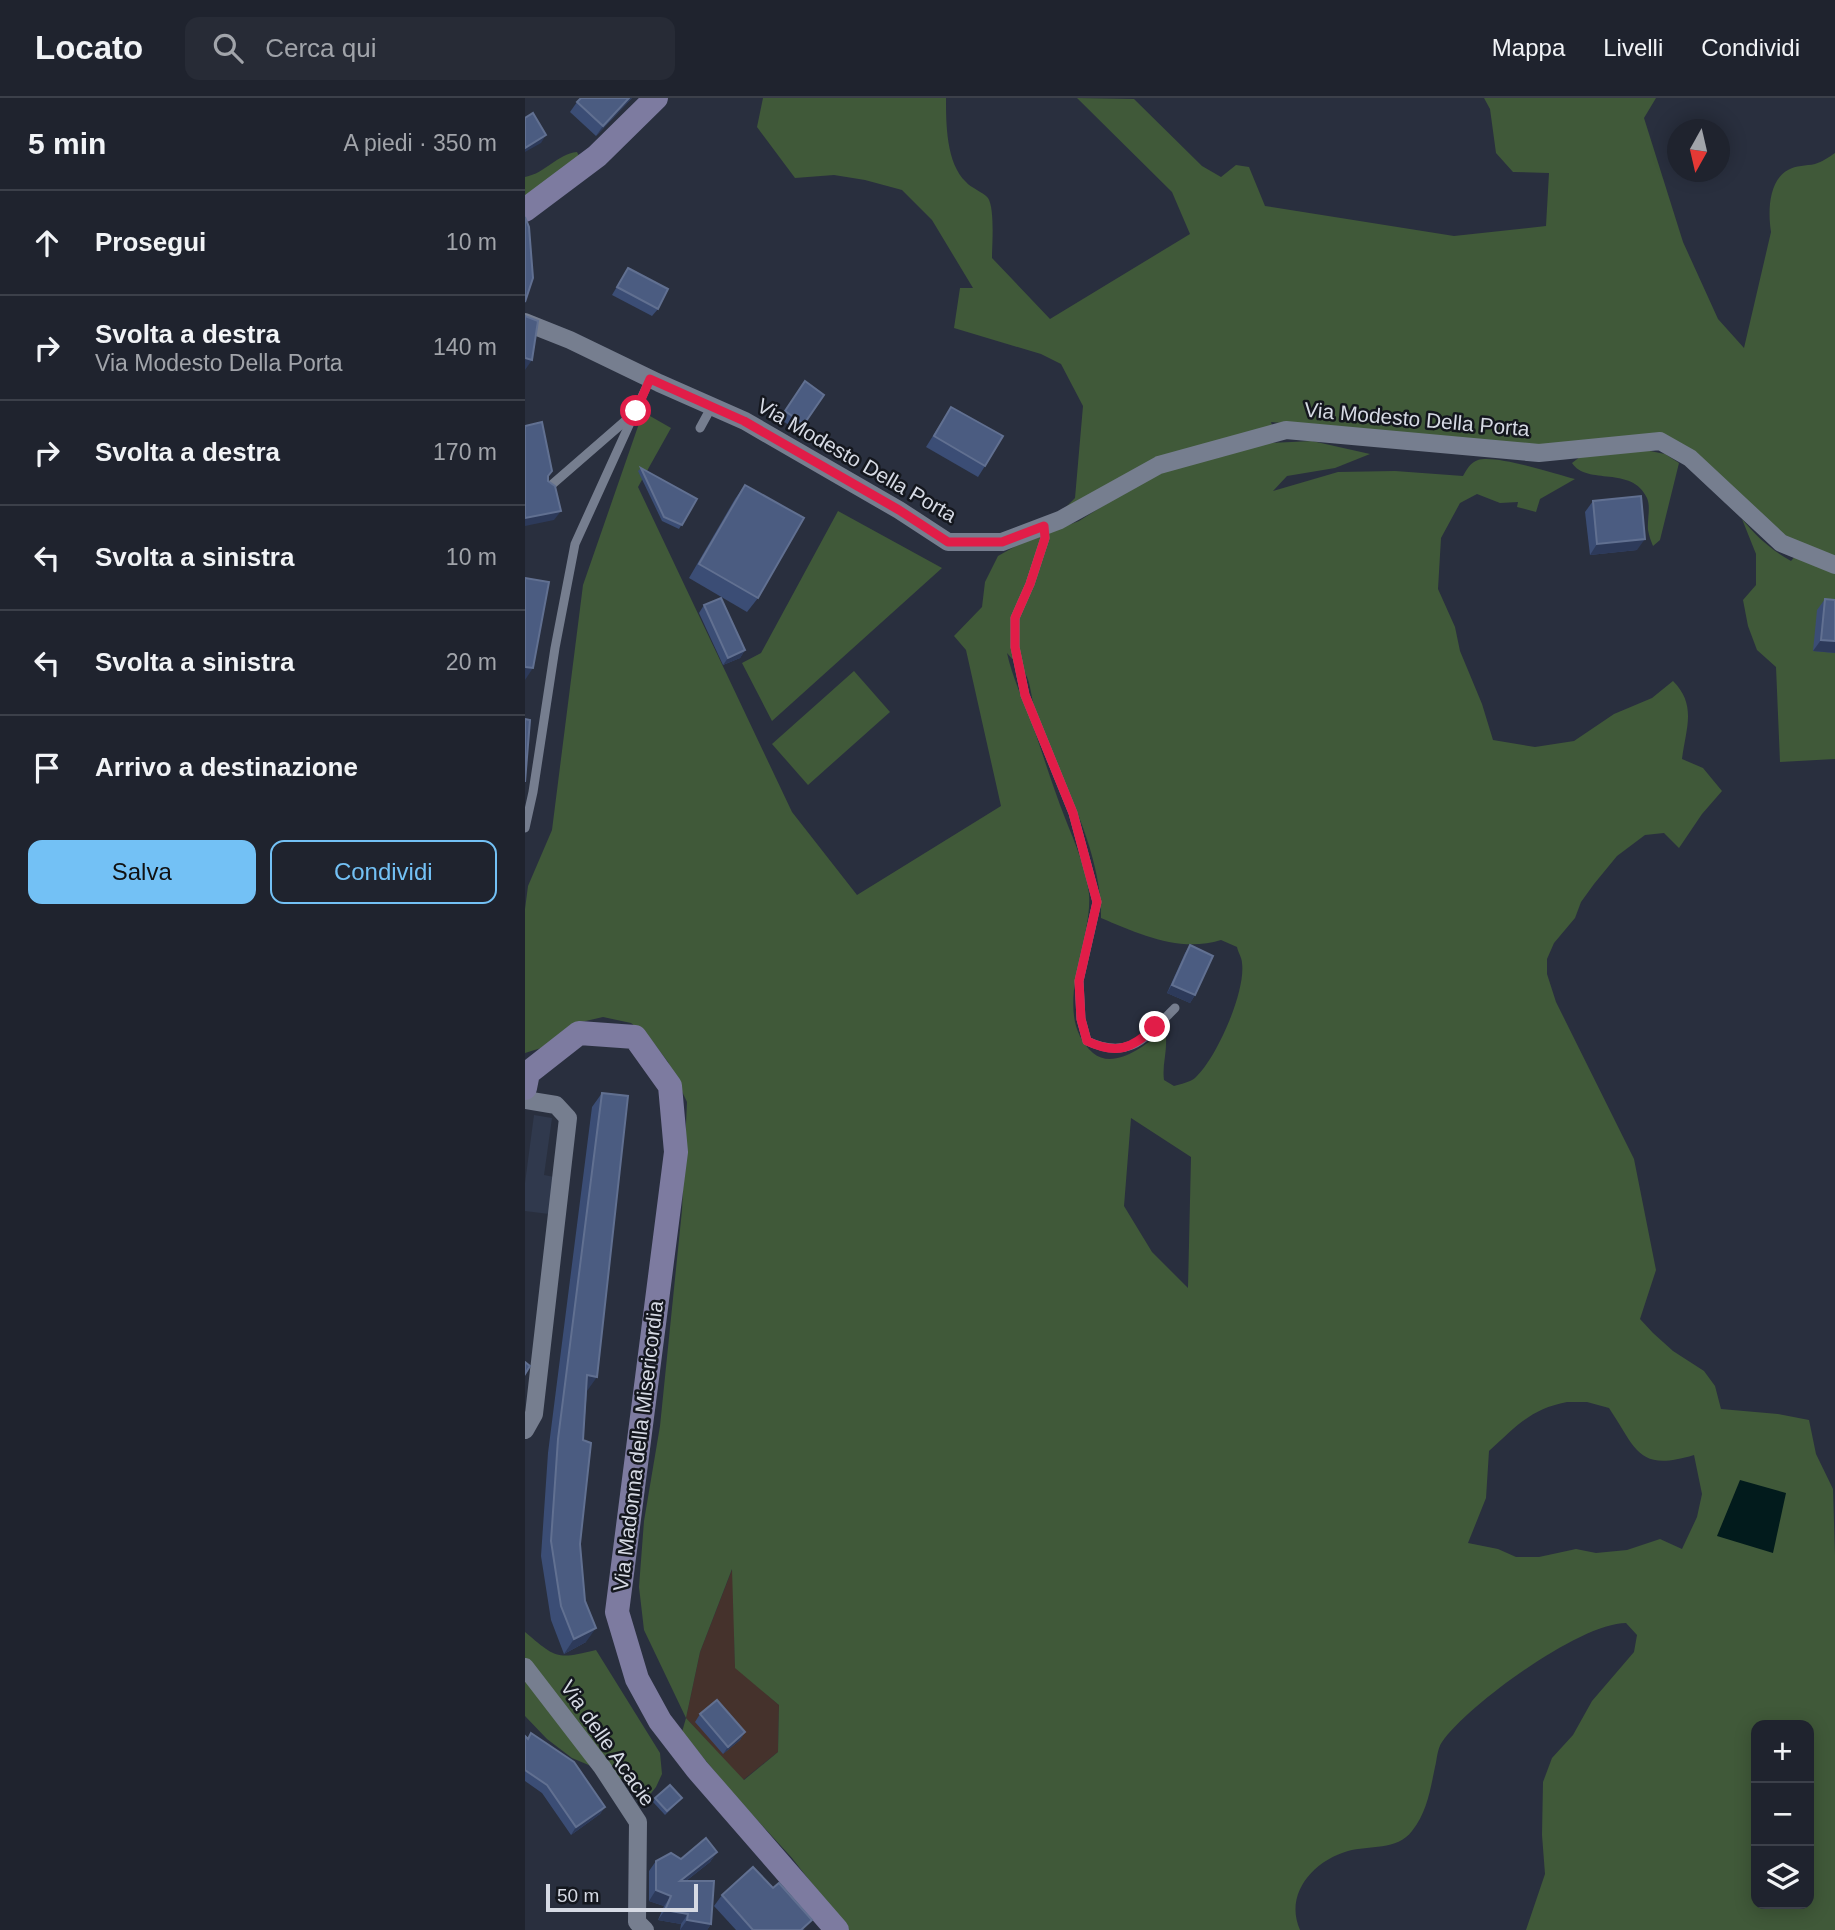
<!DOCTYPE html>
<html lang="it">
<head>
<meta charset="utf-8">
<style>
  body { margin:0; font-family:Arial,sans-serif; background:#272b36; color:#f1f3f6 }
  .controls { position:absolute; right:21px; bottom:21px; display:grid; overflow:hidden; border-radius:14px; box-shadow:0 4px 18px #0003 }
  .controls button { width:63px; height:63px; display:grid; place-items:center; padding:0; border:0; border-bottom:2px solid #3c404a; background:#1f232e; color:#f1f3f6; font:35px sans-serif }
  .compass { position:absolute; left:1142px; top:21px; width:63px; height:63px; border-radius:50%; background:#1f232e; box-shadow:0 4px 18px #0003; rotate:188deg }
  .scale { position:absolute; left:21px; bottom:18px; width:152px; box-sizing:border-box; padding-left:7px; border:4px solid #d6dae4; border-top:0; font-size:19px; line-height:24px; white-space:nowrap; color:#d6dae4; -webkit-text-stroke:5px #14171e; paint-order:stroke }
  .stop { position:absolute; width:21px; height:21px; margin:-16px; border:5px solid #e11d48; border-radius:50%; background:#fff }
  .stop.end { background:#e11d48; border-color:#fff; box-shadow:0 2px 7px #0008 }
  .list { margin:0; padding:0; list-style:none }
  h2 { display:flex; justify-content:space-between; align-items:center; height:91px; margin:0; padding:0 28px; font-size:30px }
  h2 small { font-size:23px; font-weight:400; color:#a1a4aa }
  .list li { display:grid; grid-template-columns:46px 1fr auto; gap:21px; align-items:center; box-sizing:border-box; height:105px; padding:0 28px; border-top:2px solid #3c404a }
  .list b { display:block; font-size:26px; white-space:nowrap }
  .list p { margin:0; font-size:23px; white-space:nowrap; color:#a1a4aa }
  .list em { font-size:23px; font-style:normal; color:#a1a4aa }
  .actions { display:flex; gap:14px; padding:21px 28px }
  .actions a { flex:1; padding:16px 0; border:2px solid #73c1f5; border-radius:14px; text-align:center; font-size:24px; color:#73c1f5 }
  .actions .main { background:#73c1f5; color:#111 }
  .icon { flex:none; width:38px; height:38px; fill:none; stroke:currentColor; stroke-width:2; stroke-linecap:round; stroke-linejoin:round }
  .map { position:relative; flex:none; width:1310px; height:1832px; overflow:hidden }
  header { display:flex; align-items:center; gap:42px; box-sizing:border-box; height:98px; padding:0 35px; background:#1f232e; border-bottom:2px solid #3c404a }
  header strong { font-size:33px }
  nav { display:flex; gap:38px; margin-inline-start:auto; font-size:24px }
  .search { width:490px; height:63px; background:#272b36; display:flex; align-items:center; gap:18px; box-sizing:border-box; padding:0 24px; border-radius:14px; color:#a1a4aa; font-size:26px }
  main { display:flex }
  aside { flex:1; background:#1f232e }
  .map>svg:first-child { display:block }
  .industrial { fill:#45322c }
  .built { fill:#30394d }
  .green { fill:#405939; fill-rule:evenodd }
  .water { fill:#021b1c }
  .lines { fill:none; stroke-linecap:round; stroke-linejoin:round }
  .service { stroke:#767e8f; stroke-width:9 }
  .minor { stroke:#767e8f; stroke-width:18 }
  .secondary { stroke:#7d7ba0; stroke-width:24 }
  .wall { fill:#3b4d75 }
  .shaded-wall { fill:#2d3a5a }
  .building { fill:#4b5c81; stroke:#617091; stroke-width:2 }
  .route { stroke:#e11d48; stroke-width:9 }
  .labels { text-anchor:middle; dominant-baseline:central; stroke-width:5; stroke-linejoin:round; paint-order:stroke }
  .street-label { font-size:21px; fill:#d6dae4; stroke:#14171e }
</style>
</head>
<body>
<header>
<strong>Locato</strong>
<div class="search"><svg class="icon" aria-label="search" viewBox="0 0 24 24"><circle cx="10" cy="10" r="6"/><path d="M15 15l6 6"/></svg>Cerca qui</div>
<nav><a>Mappa</a><a>Livelli</a><a>Condividi</a></nav>
</header>
<main>
<aside>
<h2>5 min<small>A piedi · 350 m</small></h2>
<ul class="list">
<li><svg class="icon" aria-label="ahead" viewBox="0 0 24 24"><path d="M12 20V5M6 11l6-6 6 6"/></svg><div><b>Prosegui</b></div><em>10 m</em></li>
<li><svg class="icon" aria-label="right" viewBox="0 0 24 24"><path d="M7 20v-9h11M14 6l5 5-5 5"/></svg><div><b>Svolta a destra</b><p>Via Modesto Della Porta</p></div><em>140 m</em></li>
<li><svg class="icon" aria-label="right" viewBox="0 0 24 24"><path d="M7 20v-9h11M14 6l5 5-5 5"/></svg><div><b>Svolta a destra</b></div><em>170 m</em></li>
<li><svg class="icon" aria-label="left" viewBox="0 0 24 24"><path d="M17 20v-9H6M10 6l-5 5 5 5"/></svg><div><b>Svolta a sinistra</b></div><em>10 m</em></li>
<li><svg class="icon" aria-label="left" viewBox="0 0 24 24"><path d="M17 20v-9H6M10 6l-5 5 5 5"/></svg><div><b>Svolta a sinistra</b></div><em>20 m</em></li>
<li><svg class="icon" aria-label="arrive" viewBox="0 0 24 24"><path d="M6 21V4h12l-3 4 3 4H6"/></svg><div><b>Arrivo a destinazione</b></div></li>
</ul>
<div class="actions"><a class="main">Salva</a><a>Condividi</a></div>
</aside>
<div class="map">
<svg width="1310" height="1832" viewBox="0 0 1310 1832">
  <rect width="100%" height="100%" fill="#292f3e"/>
  <path class="industrial" d="M208 1469 210 1569 254 1607 253 1654 218 1682 161 1620 175 1554Z"/>
  <path class="built" d="M9 1017 27 1020 19 1077 29 1079 24 1116 0 1113V1085Z"/>
  <g class="green">
    <path d="M238 0H421C421 25 421 65 441 84 446 90 458 94 463 100 470 111 467 147 467 160L525 221 665 136 647 94 552 0 609 1 677 68 696 79 711 67 724 69 740 108 929 138 1021 128 1024 75 988 74 971 55 965 11 959 0H1131L1119 20 1158 144 1193 221 1219 250 1246 134C1243 115 1243 83 1263 72 1271 67 1281 68 1290 66 1297 64 1304 59 1310 55V661L1255 664 1251 569 1232 552 1223 528 1218 502 1231 487V456L1217 421C1232 439 1245 451 1266 463L1272 456 1144 344 1027 347 978 345 746 324 748 330 540 410 550 400 558 308 536 266 516 256 429 230 435 190H448L407 122 377 92 340 82 309 77 270 80 232 29Z"/>
    <path d="M52 54 55 60 0 106V79C21 75 32 56 52 54Z"/>
    <path d="M118 314 146 330 113 389 267 714 332 797 476 708 441 552 429 538 457 509 460 484 473 458 496 445 554 423 611 387 665 362 727 346 787 343 845 356 810 370 762 378 748 393 813 374 870 373 938 378C942 371 945 365 953 362 970 356 1031 376 1050 381L1015 401 1011 414 992 409 993 404 975 405 952 396 935 405 916 440 913 491 930 529 935 553 957 606 968 642 1010 649 1049 643 1089 616 1127 600 1148 583C1172 607 1161 630 1157 661L1178 670 1197 693 1177 716 1154 750 1139 735 1120 737 1092 758 1069 786 1056 804 1050 820 1029 845 1022 861V876L1031 904 1109 1061 1131 1172 1115 1221 1128 1235 1148 1253 1179 1273 1190 1288 1196 1311 1253 1316 1284 1322 1291 1356 1308 1391 1310 1457V1832H1001L1020 1776 1017 1737 1018 1684 1027 1660 1048 1637 1067 1603 1109 1554 1112 1537 1101 1525C1055 1525 944 1606 917 1644 912 1651 912 1662 910 1669 905 1693 902 1714 887 1733 872 1753 844 1747 823 1753 788 1763 759 1796 775 1832H323L267 1760 210 1698 157 1634 161 1620 119 1532 114 1489 119 1423 135 1328 157 1112 162 1004 143 964 124 939 106 925 78 919 52 925 16 950 0 955V811L3 788 27 732 58 487ZM482 555C487 561 495 568 500 575 506 585 506 600 510 611 533 677 577 749 576 820 614 836 655 855 696 842L712 849C713 854 717 860 717 865 721 894 691 961 670 980 665 984 656 986 649 988L639 982C637 968 642 955 641 940L634 936C618 949 588 972 568 955 524 916 568 844 564 796 561 770 550 745 540 720 528 689 518 657 507 625 498 602 487 578 482 555ZM606 1020 666 1059 663 1190 627 1154 599 1108ZM1042 1304H1062L1084 1310C1112 1352 1113 1374 1169 1357L1177 1396 1172 1419 1157 1451 1135 1441 1102 1452 1071 1455 1051 1451 1014 1459H991L973 1451 943 1445 961 1400 964 1353C991 1329 1005 1311 1042 1304ZM207 1471 210 1570 254 1607 253 1654 219 1682 161 1620 175 1554ZM1231 1627H1284V1806H1231Z"/>
    <path d="M1120 352 1140 356 1154 365 1135 442 1128 448C1126 443 1124 438 1123 432 1122 422 1126 409 1122 400 1107 367 1062 388 1047 365L1060 355Z"/>
    <path d="M313 413 417 470 247 623 217 565 236 555Z"/>
    <path d="M329 573 365 614 283 687 247 646Z"/>
    <path d="M0 1534C31 1560 31 1562 71 1552L135 1655 137 1676 131 1689 116 1708 99 1682 47 1660 22 1641 0 1618Z"/>
  </g>
  <path class="water" d="M1215 1382 1261 1395 1248 1455 1192 1438Z"/>
  <g class="lines">
    <g class="service">
      <path d="M175 330 187 308"/>
      <path d="M23 390 107 317"/>
      <path d="M519 428 520 440 505 486 490 520V549L500 597 548 715 572 804 554 883 556 921 562 943C605 963 621 939 650 910"/>
      <path d="M0 730 8 694 30 550 50 446 125 281"/>
    </g>
    <g class="minor">
      <path d="M0 224 45 242 134 285 220 323 374 412 423 444H477L535 422 634 367 761 332 1014 355 1135 343 1165 360 1256 445 1310 467"/>
      <path d="M0 1002 31 1007 43 1020 9 1316 0 1332"/>
      <path d="M0 1569 77 1669 113 1724 112 1824 120 1832"/>
    </g>
    <g class="secondary">
      <path d="M0 112 72 58 131 0"/>
      <path d="M0 990 3 975 54 935 110 939 145 988 151 1054 92 1514 112 1581 135 1623 172 1671 312 1832"/>
    </g>
  </g>
  <g class="wall">
    <path d="M107 0 71 38 45 14 52 4Z"/>
    <path d="M103 170 133 211 127 218 87 197Z"/>
    <path d="M280 283 299 297 274 334 255 321Z"/>
    <path d="M426 309 460 368 453 379 401 349Z"/>
    <path d="M116 370 172 401 154 431 137 423 113 373Z"/>
    <path d="M220 387 233 500 222 514 164 480 210 401Z"/>
    <path d="M1068 403 1112 452 1065 457 1060 414Z"/>
    <path d="M1300 501 1310 502V555L1288 553 1292 512Z"/>
    <path d="M179 507 220 552 215 560 198 567 174 515Z"/>
    <path d="M665 847 670 897 665 905 642 895 660 855Z"/>
    <path d="M77 995 62 1293 58 1342 55 1446 61 1544 39 1556 26 1522 16 1458 23 1355 67 1009Z"/>
    <path d="M175 1616 220 1634 215 1642 198 1656 170 1624Z"/>
    <path d="M0 1638 80 1709 75 1716 46 1737 17 1695 0 1683Z"/>
    <path d="M130 1700 154 1703 140 1717 128 1704Z"/>
    <path d="M192 1754 185 1764 161 1783 186 1826 182 1832H155L156 1826 133 1822 139 1808 124 1803V1773L131 1763 156 1761Z"/>
    <path d="M197 1797 280 1832H211L189 1808Z"/>
  </g>
  <g class="shaded-wall">
    <path d="M104 0H107L71 38 78 28Z"/>
    <path d="M21 37 16 45 0 54V50Z"/>
    <path d="M0 260 7 262 0 272Z"/>
    <path d="M36 413 29 422 0 428V420Z"/>
    <path d="M1120 441 1112 452 1065 457 1072 446Z"/>
    <path d="M1296 542 1310 543V555L1288 553Z"/>
    <path d="M220 552 215 560 198 567 203 560Z"/>
    <path d="M0 569 8 570 0 582Z"/>
    <path d="M647 887 670 897 665 905 642 895Z"/>
    <path d="M62 1277 72 1279 62 1293 52 1291Z"/>
    <path d="M71 1530 61 1544 39 1556 49 1541Z"/>
    <path d="M220 1634 215 1642 198 1656 203 1649Z"/>
    <path d="M80 1709 75 1716 46 1737 51 1729Z"/>
    <path d="M192 1754 185 1764 148 1793 155 1783Z"/>
    <path d="M131 1792 146 1798 139 1808 124 1803Z"/>
    <path d="M140 1812 163 1816 156 1826 133 1822Z"/>
    <path d="M162 1822 186 1826 182 1832H155Z"/>
  </g>
  <g class="building">
    <path d="M56 0H104L78 28 52 4Z"/>
    <path d="M8 15 21 37 0 50V20Z"/>
    <path d="M0 119 4 129 8 180 0 204Z"/>
    <path d="M103 170 143 191 133 211 92 189Z"/>
    <path d="M0 218 13 223 7 262 0 260Z"/>
    <path d="M280 283 299 297 279 326 260 313Z"/>
    <path d="M426 309 478 338 460 368 409 338Z"/>
    <path d="M17 324 27 373 23 378V383L30 388 36 413 0 420V328Z"/>
    <path d="M116 370 172 401 157 427 139 419Z"/>
    <path d="M220 387 279 420 233 500 174 466Z"/>
    <path d="M1116 398 1120 441 1072 446 1068 403Z"/>
    <path d="M0 480 24 484 8 570 0 569Z"/>
    <path d="M196 500 220 552 203 560 179 507Z"/>
    <path d="M1300 501 1310 502V543L1296 542Z"/>
    <path d="M0 621 5 622 0 684Z"/>
    <path d="M665 847 688 858 670 897 647 887Z"/>
    <path d="M77 995 103 998 72 1279 62 1277 58 1342 66 1345 55 1446 60 1503 71 1530 49 1541 36 1508 26 1443 33 1341Z"/>
    <path d="M0 1264 5 1268 0 1276Z"/>
    <path d="M192 1602 220 1634 203 1649 175 1616Z"/>
    <path d="M6 1635 49 1664 80 1709 51 1729 22 1687 0 1672V1638L3 1641Z"/>
    <path d="M145 1687 157 1700 142 1713 130 1700Z"/>
    <path d="M181 1740 192 1754 155 1783H189L186 1826 162 1822 163 1816 140 1812 146 1798 131 1792V1763L146 1755 156 1761Z"/>
    <path d="M228 1769 248 1790 254 1785 287 1822 276 1832H228L197 1797Z"/>
  </g>
  <g class="lines">
    <path class="route" d="M111 313 125 281 219 323 374 412 423 444H477L519 428 520 440 505 486 490 520V549L500 597 548 715 572 804 554 883 556 921 562 943C591 957 607 951 630 929"/>
  </g>
  <g class="labels">
    <g class="street-label">
      <text transform="translate(892 321) rotate(5)">Via Modesto Della Porta</text>
      <text transform="translate(332 362) rotate(30)">Via Modesto Della Porta</text>
      <text transform="translate(113 1348) rotate(-83)">Via Madonna della Misericordia</text>
      <text transform="translate(83 1645) rotate(55)">Via delle Acacie</text>
    </g>
  </g>
</svg>
<div class="controls">
<button>+</button>
<button>−</button>
<button><svg class="icon" aria-label="layers" viewBox="0 0 24 24"><path d="M12 4l9 5-9 5-9-5zM3 14l9 5 9-5"/></svg></button>
</div>
<svg class="compass" viewBox="-18 -18 36 36"><path d="M0-13l5 13h-10z" fill="#e53935"/><path d="M0 13l5-13h-10z" fill="#a1a4aa"/></svg>
<div class="scale">50 m</div>
<div class="stop" style="left:111px;top:313px"></div>
<div class="stop end" style="left:630px;top:929px"></div>
</div>
</main>
</body>
</html>
